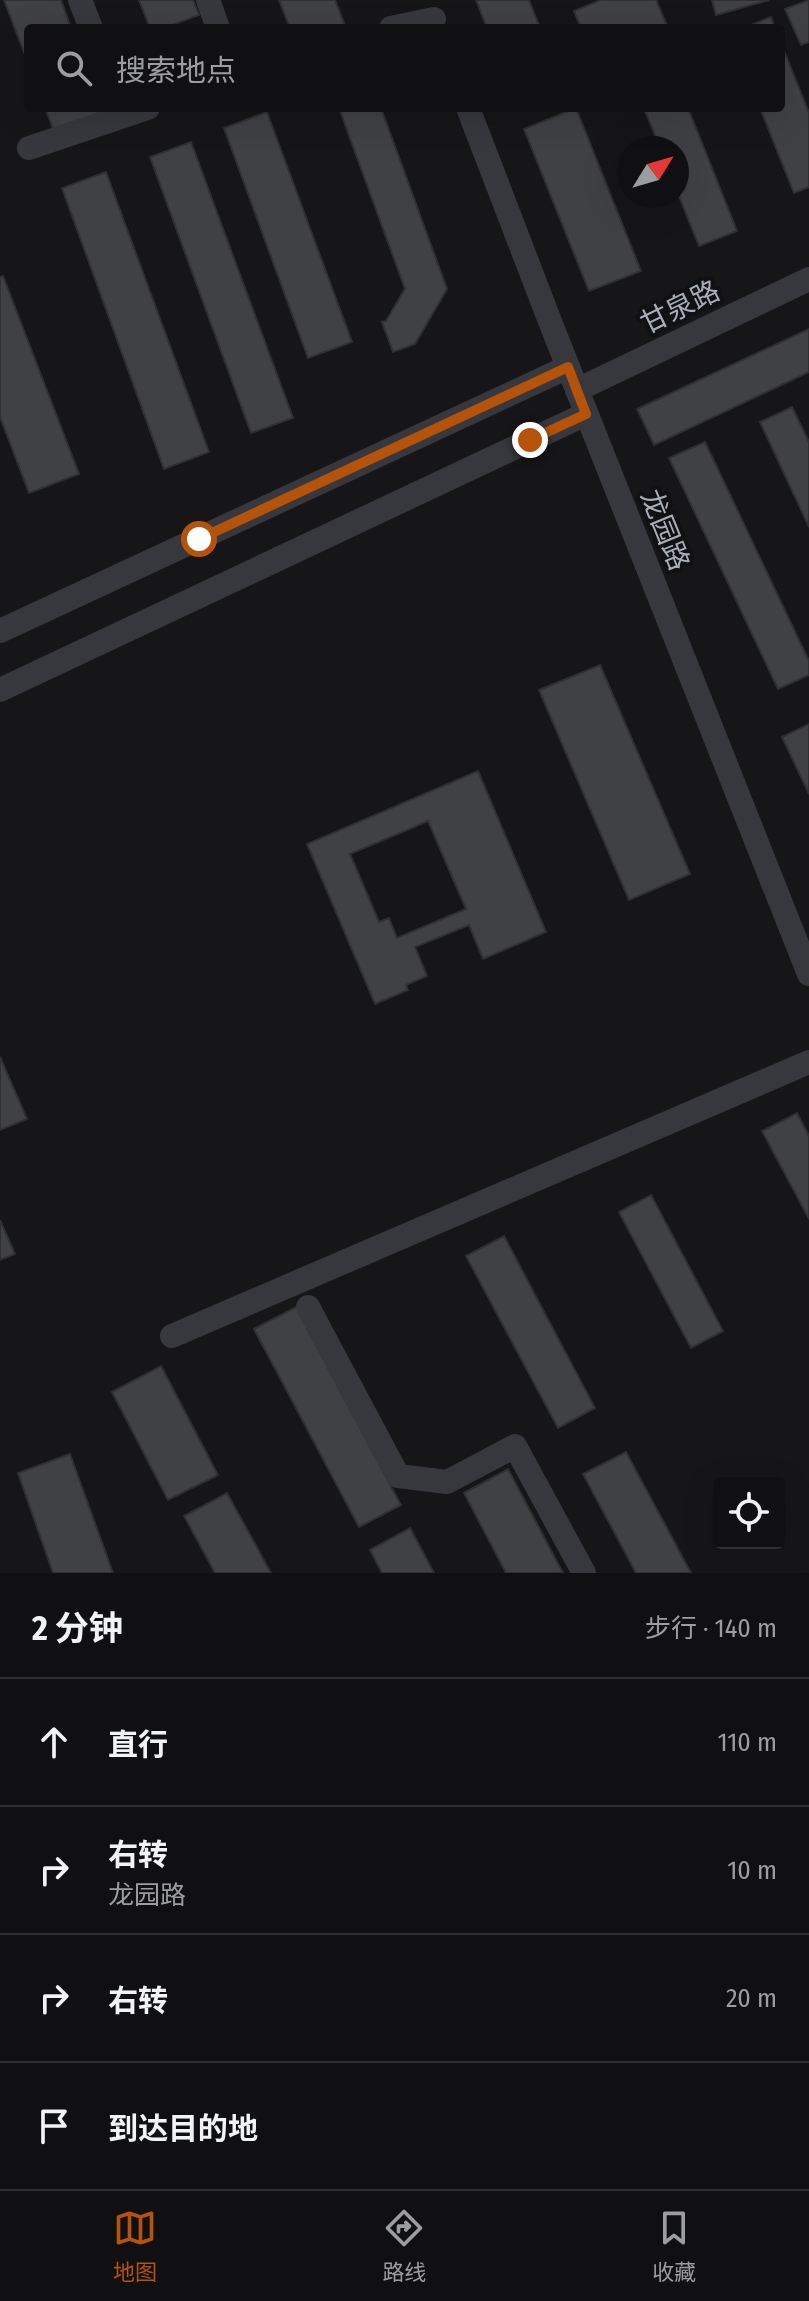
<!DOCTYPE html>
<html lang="zh">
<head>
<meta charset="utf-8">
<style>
  body { margin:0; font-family:"Fira Sans Condensed","Noto Sans SC",sans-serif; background:#1e1e20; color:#f1f3f6 }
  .controls { position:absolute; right:24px; bottom:24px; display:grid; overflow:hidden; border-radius:8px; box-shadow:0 8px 32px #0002 }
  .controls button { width:72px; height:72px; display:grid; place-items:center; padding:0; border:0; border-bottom:2px solid #303032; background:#101012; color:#f1f3f6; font:40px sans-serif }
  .compass { position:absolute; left:617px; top:136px; width:72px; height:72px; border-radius:50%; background:#101012; box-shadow:0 8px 32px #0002; rotate:53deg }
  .stop { position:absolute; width:24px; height:24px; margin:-18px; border:6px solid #b45309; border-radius:50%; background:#fff }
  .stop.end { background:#b45309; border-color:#fff; box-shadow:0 2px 8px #0008 }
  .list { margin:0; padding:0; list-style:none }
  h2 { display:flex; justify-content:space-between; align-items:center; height:104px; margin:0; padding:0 32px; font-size:34px }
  h2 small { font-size:26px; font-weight:400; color:#9c9d9f }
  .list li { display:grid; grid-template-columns:52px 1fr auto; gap:24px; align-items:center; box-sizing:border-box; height:128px; padding:0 32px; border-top:2px solid #303032 }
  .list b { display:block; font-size:30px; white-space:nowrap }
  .list p { margin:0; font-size:26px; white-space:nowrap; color:#9c9d9f }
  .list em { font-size:26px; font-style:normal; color:#9c9d9f }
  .icon { flex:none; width:44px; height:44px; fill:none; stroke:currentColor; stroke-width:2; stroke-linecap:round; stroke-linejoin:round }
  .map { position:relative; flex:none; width:809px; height:1573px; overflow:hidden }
  .search { position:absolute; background:#101012; box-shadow:0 8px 32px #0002; left:24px; right:24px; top:24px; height:88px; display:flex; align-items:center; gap:20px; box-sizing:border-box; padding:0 28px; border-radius:8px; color:#9c9d9f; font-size:30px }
  .sheet { height:616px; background:#101012 }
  nav { display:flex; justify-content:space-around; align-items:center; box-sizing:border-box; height:112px; border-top:2px solid #303032; background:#101012; font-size:22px; color:#9c9d9f }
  nav a { display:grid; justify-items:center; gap:4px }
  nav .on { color:#b45309 }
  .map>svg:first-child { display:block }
  .building { fill:#404145; stroke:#303034; stroke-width:2; fill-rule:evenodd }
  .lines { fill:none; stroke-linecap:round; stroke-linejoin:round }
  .minor { stroke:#37383d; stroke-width:24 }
  .route { stroke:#b45309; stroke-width:10 }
  .labels { text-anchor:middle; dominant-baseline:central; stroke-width:8; stroke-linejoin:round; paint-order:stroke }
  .street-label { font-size:28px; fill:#a8adb8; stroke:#111113 }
</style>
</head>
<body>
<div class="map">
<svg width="809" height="1573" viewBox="0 0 809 1573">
  <rect width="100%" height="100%" fill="#161618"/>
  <g class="building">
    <path d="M4 0H61L71 28H28V63Z"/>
    <path d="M139 0H193L199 15 164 28H150Z"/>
    <path d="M279 0H335L346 28H290Z"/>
    <path d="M476 0H529L540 28H487Z"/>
    <path d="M601 0H656L668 28H581L574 11Z"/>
    <path d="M712 0H769L716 15Z"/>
    <path d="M809 0V42L801 45 785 9Z"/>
    <path d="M771 17 775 28H743Z"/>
    <path d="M781 43 809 113V187L794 193 760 108H781Z"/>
    <path d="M45 108H102L103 112 54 131Z"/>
    <path d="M339 108H381L447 289 415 344 393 352 382 322 386 321 405 289Z"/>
    <path d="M576 108 641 271 589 291 524 129Z"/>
    <path d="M644 108H688L737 231 699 246 677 191V148H660Z"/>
    <path d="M267 112 352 342 308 358 224 128Z"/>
    <path d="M191 142 293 418 251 433 150 157Z"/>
    <path d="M106 172 209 452 164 469 62 188Z"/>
    <path d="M3 276 79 474 29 493 0 417V277Z"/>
    <path d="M809 329V372L654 445 637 409Z"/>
    <path d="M792 407 809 442V527L760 422Z"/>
    <path d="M705 442 809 661V675L778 689 669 458Z"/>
    <path d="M600 665 690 874 629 900 539 690Z"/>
    <path d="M809 724V794L782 737Z"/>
    <path d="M478 771 546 932 483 959 469 925 415 947 427 976 406 985 408 990 375 1004 307 844ZM428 821 466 909 397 938 389 918 379 922 350 854Z"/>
    <path d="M0 1057 27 1119 0 1130Z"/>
    <path d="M797 1113 809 1136V1219L762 1131Z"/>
    <path d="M651 1195 723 1331 691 1348 619 1212Z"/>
    <path d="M0 1220 15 1254 0 1260Z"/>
    <path d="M504 1236 595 1408 558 1428 466 1256Z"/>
    <path d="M296 1307 401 1505 359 1527 254 1329Z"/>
    <path d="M161 1366 218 1475 168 1500 112 1392Z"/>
    <path d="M626 1452 691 1573H636L583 1474Z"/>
    <path d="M70 1454 113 1573H53L18 1473Z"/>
    <path d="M508 1469 563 1573H506L464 1493Z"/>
    <path d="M227 1493 271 1573H215L184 1516Z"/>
    <path d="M410 1528 434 1573H382L370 1550Z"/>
  </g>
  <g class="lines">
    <g class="minor">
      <path d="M80 0 91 28"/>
      <path d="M208 0 218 28"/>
      <path d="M391 28 434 19"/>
      <path d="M468 108 551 324 809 974"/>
      <path d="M29 148 148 108"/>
      <path d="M577 390 809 279"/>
      <path d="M0 631 568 367"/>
      <path d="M0 690 586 414"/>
      <path d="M308 1307 398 1476 447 1482 515 1446 584 1573"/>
      <path d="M172 1336 809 1062"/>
    </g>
  </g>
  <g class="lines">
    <path class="route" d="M199 539 568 367 586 414 530 440"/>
  </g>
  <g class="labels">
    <g class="street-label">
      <text transform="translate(680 307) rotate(-26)">甘泉路</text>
      <text transform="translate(665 530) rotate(68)">龙园路</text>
    </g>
  </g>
</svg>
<div class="controls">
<button><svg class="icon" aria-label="locate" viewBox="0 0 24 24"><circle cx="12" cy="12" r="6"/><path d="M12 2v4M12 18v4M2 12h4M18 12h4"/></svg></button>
</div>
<svg class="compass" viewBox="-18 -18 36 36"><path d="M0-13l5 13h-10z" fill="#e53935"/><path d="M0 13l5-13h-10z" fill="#9c9d9f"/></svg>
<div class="stop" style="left:199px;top:539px"></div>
<div class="stop end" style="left:530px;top:440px"></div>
<div class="search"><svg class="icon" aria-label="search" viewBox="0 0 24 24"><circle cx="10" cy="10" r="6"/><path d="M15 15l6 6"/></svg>搜索地点</div>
</div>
<section class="sheet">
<h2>2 分钟<small>步行 · 140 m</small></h2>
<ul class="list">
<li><svg class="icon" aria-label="ahead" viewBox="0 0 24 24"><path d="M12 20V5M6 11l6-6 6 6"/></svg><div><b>直行</b></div><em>110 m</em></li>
<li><svg class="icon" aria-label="right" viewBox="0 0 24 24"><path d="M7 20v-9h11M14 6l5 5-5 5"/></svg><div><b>右转</b><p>龙园路</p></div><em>10 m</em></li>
<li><svg class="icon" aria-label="right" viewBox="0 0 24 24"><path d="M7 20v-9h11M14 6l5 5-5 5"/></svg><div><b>右转</b></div><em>20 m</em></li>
<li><svg class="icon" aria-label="arrive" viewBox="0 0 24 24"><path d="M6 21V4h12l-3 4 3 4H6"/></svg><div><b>到达目的地</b></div></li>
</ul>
</section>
<nav>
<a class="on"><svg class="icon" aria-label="map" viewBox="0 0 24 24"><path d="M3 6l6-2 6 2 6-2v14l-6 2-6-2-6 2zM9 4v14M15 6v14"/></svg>地图</a>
<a><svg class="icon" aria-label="directions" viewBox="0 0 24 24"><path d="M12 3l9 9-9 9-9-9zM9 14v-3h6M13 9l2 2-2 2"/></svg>路线</a>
<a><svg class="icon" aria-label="saved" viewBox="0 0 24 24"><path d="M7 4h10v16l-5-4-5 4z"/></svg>收藏</a>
</nav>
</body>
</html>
